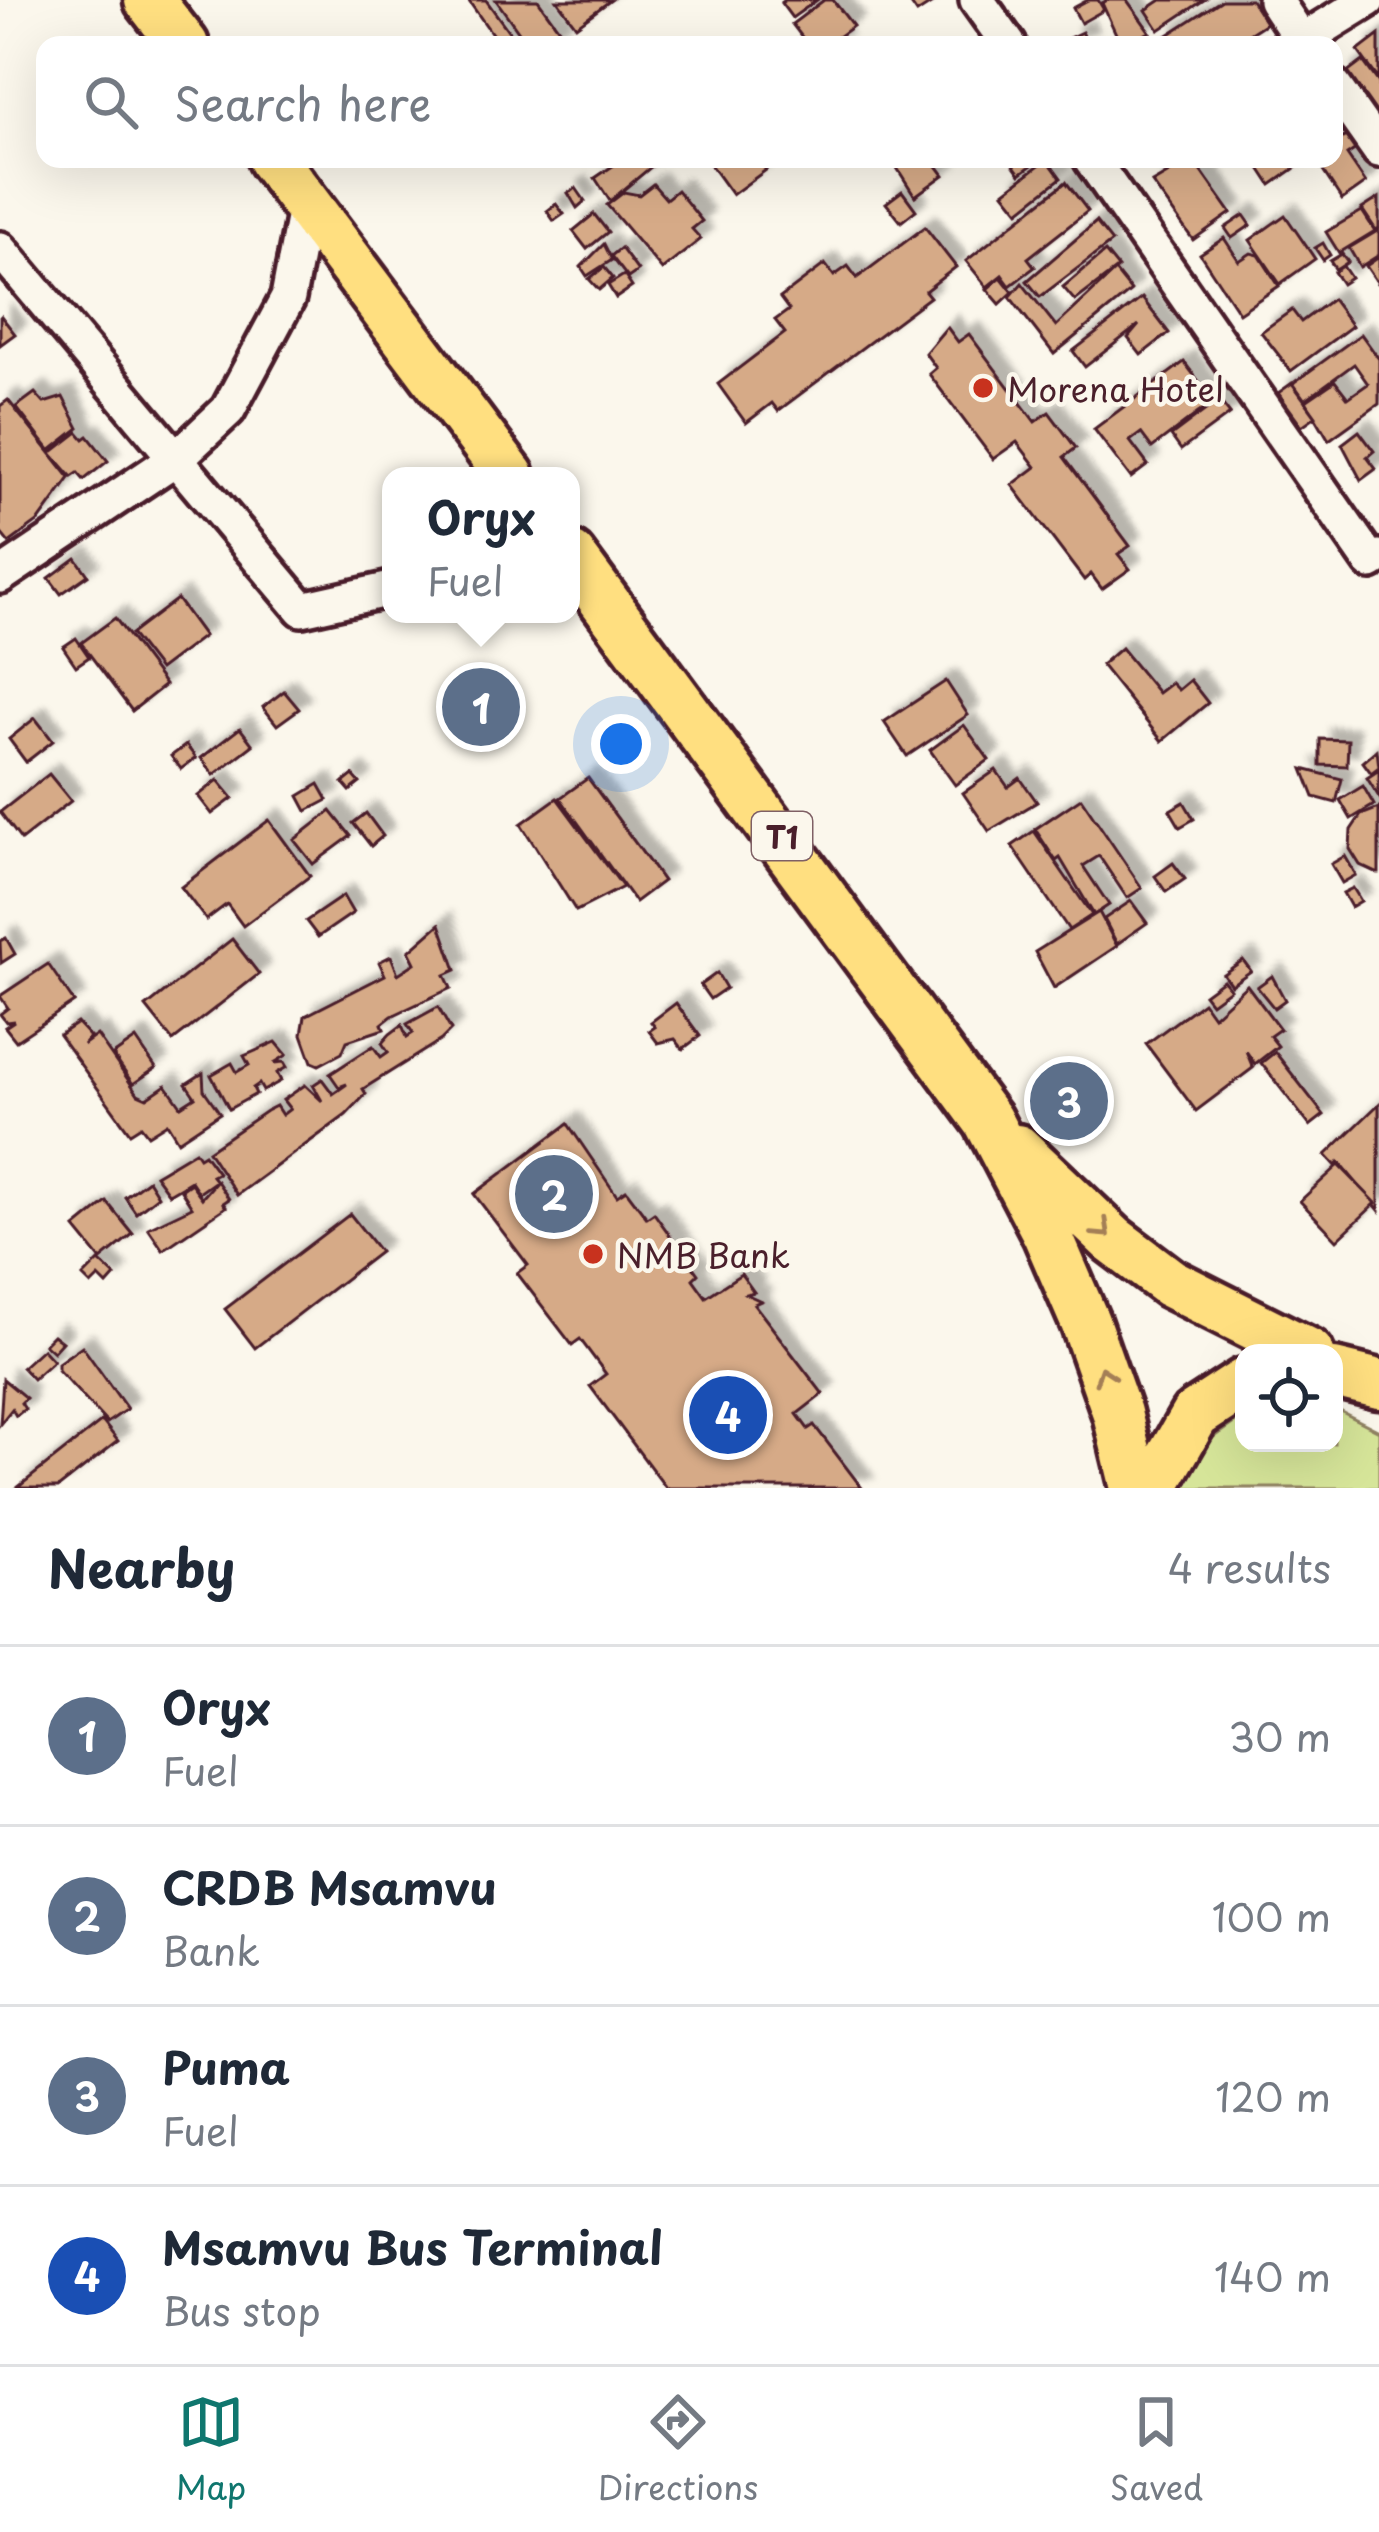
<!DOCTYPE html>
<html lang="en">
<head>
<meta charset="utf-8">
<style>
  body { margin:0; font-family:"Playpen Sans",sans-serif; background:#f2f2f3; color:#1f2937 }
  .controls { position:absolute; right:36px; bottom:36px; display:grid; overflow:hidden; border-radius:24px; box-shadow:0 12px 48px #0002 }
  .controls button { width:108px; height:108px; display:grid; place-items:center; padding:0; border:0; border-bottom:3px solid #e0e1e3; background:#fff; color:#1f2937; font:60px sans-serif }
  .you { position:absolute; left:621px; top:744px; width:42px; height:42px; margin:-30px; border:9px solid #fff; border-radius:50%; background:#1a73e8; box-shadow:0 0 0 18px #1a73e833 }
  .badge { display:grid; place-items:center; width:78px; height:78px; border-radius:50%; background:#0f766e; color:#fff; font-size:39px; font-weight:700 }
  .pin { position:absolute; translate:-50% -50%; border:6px solid #fff; box-shadow:0 3px 12px #0006 }
  .popup { position:absolute; left:382px; top:467px; width:198px; height:156px; box-sizing:border-box; display:grid; place-content:center; border-radius:24px; background:#fff; filter:drop-shadow(0 3px 9px #0005); font-size:39px; white-space:nowrap; color:#747a83 }
  .popup b { font-size:45px; color:#1f2937 }
  .popup::after { content:''; position:absolute; left:50%; top:100%; margin-left:-24px; border:24px solid transparent; border-top-color:#fff }
  .list { margin:0; padding:0; list-style:none }
  h2 { display:flex; justify-content:space-between; align-items:center; height:156px; margin:0; padding:0 48px; font-size:51px }
  h2 small { font-size:39px; font-weight:400; color:#747a83 }
  .list li { display:grid; grid-template-columns:78px 1fr auto; gap:36px; align-items:center; box-sizing:border-box; height:180px; padding:0 48px; border-top:3px solid #e0e1e3 }
  .list b { display:block; font-size:45px; white-space:nowrap }
  .list p { margin:0; font-size:39px; white-space:nowrap; color:#747a83 }
  .list em { font-size:39px; font-style:normal; color:#747a83 }
  .icon { flex:none; width:66px; height:66px; fill:none; stroke:currentColor; stroke-width:2; stroke-linecap:round; stroke-linejoin:round }
  .map { position:relative; flex:none; width:1379px; height:1488px; overflow:hidden }
  .search { position:absolute; background:#fff; box-shadow:0 12px 48px #0002; left:36px; right:36px; top:36px; height:132px; display:flex; align-items:center; gap:30px; box-sizing:border-box; padding:0 42px; border-radius:24px; color:#747a83; font-size:45px }
  .sheet { height:876px; background:#fff }
  nav { display:flex; justify-content:space-around; align-items:center; box-sizing:border-box; height:168px; border-top:3px solid #e0e1e3; background:#fff; font-size:33px; color:#747a83 }
  nav a { display:grid; justify-items:center; gap:6px }
  nav .on { color:#0f766e }
  .map>svg:first-child { display:block }
  .green { fill:#d6e599; stroke:#908262; stroke-width:3 }
  .building { fill:#d6aa87; stroke:#4a1f2b; stroke-width:3; filter:url(#shadow) }
  .lines { fill:none; stroke-linecap:round; stroke-linejoin:round }
  .minor-casing { stroke:#4a1f2b; stroke-width:42 }
  .highway-casing { stroke:#4a1f2b; stroke-width:57 }
  .minor { stroke:#fbf7ec; stroke-width:33 }
  .highway { stroke:#ffdf80; stroke-width:48 }
  .oneway { stroke:#a47f56 }
  .poi-dot { fill:#c8321e; stroke:#fbf7ec; stroke-width:4.5 }
  .labels { text-anchor:middle; dominant-baseline:central; stroke-width:9; stroke-linejoin:round; paint-order:stroke }
  .shield { fill:#fbf7ec; stroke:#7f6065; stroke-width:3 }
  .shield-label { font-size:30px; font-weight:bold; fill:#4a1f2b }
  .poi-label { font-size:33px; fill:#4a1f2b; stroke:#fbf7ec; text-anchor:start }
</style>
</head>
<body>
<div class="map">
<svg width="1379" height="1488" viewBox="0 0 1379 1488">
  <defs>
    <filter id="shadow"><feDropShadow dx="11" dy="-11" stdDeviation="3" flood-color="#0004"/></filter>
  </defs>
  <rect width="100%" height="100%" fill="#fbf7ec"/>
  <filter id="ink" filterUnits="userSpaceOnUse"><feTurbulence type="fractalNoise" baseFrequency=".00833" numOctaves="2"/><feDisplacementMap in="SourceGraphic" scale="24" xChannelSelector="R" yChannelSelector="G"/><feConvolveMatrix kernelMatrix="1 2 1 2 8 2 1 2 1" color-interpolation-filters="sRGB"/></filter>
  <g filter="url(#ink)">
    <path class="green" d="M1334 1408 1379 1431V1488H1176L1192 1452 1244 1416V1443H1334Z"/>
    <g class="building">
      <path d="M468 0H486L515 40 521 35 496 0H538L562 33 546 45H500Z"/>
      <path d="M557 0H611L576 26Z"/>
      <path d="M785 0H817L792 18 781 3Z"/>
      <path d="M824 0H833L853 26 835 39 840 45H808L792 24Z"/>
      <path d="M908 0H937L917 13Z"/>
      <path d="M1088 0H1098L1104 10 1081 23 1073 8Z"/>
      <path d="M1108 0H1127L1150 32 1121 45 1102 3Z"/>
      <path d="M1161 0H1204L1159 30 1146 10Z"/>
      <path d="M1222 0H1251L1266 23 1232 45H1167L1163 38Z"/>
      <path d="M1082 32 1087 41 1072 45 1069 38Z"/>
      <path d="M1379 35V80L1358 51Z"/>
      <path d="M1363 61 1379 83V126L1343 76Z"/>
      <path d="M1347 135 1356 149 1347 155 1366 183 1342 200 1319 165 1334 159V144Z"/>
      <path d="M623 159H646L651 167 610 201 595 178Z"/>
      <path d="M706 159H757L766 170 732 195Z"/>
      <path d="M932 159 944 175 915 196 892 160Z"/>
      <path d="M1009 159H1032L1035 163 1020 174Z"/>
      <path d="M1047 159 1061 178 1019 211 1004 192Z"/>
      <path d="M1193 159 1231 213 1193 240 1152 183Z"/>
      <path d="M1254 159H1308L1271 185Z"/>
      <path d="M1066 182 1088 211 1028 258 1035 267 1010 286 1002 275 987 287 966 261Z"/>
      <path d="M653 184 666 199 677 190 702 221 692 229 701 239 662 270 607 205 624 192 639 195Z"/>
      <path d="M576 188 585 201 577 208 568 193Z"/>
      <path d="M902 191 916 210 901 222 886 203Z"/>
      <path d="M1379 198V228L1376 230 1362 209Z"/>
      <path d="M556 204 564 214 554 221 547 211Z"/>
      <path d="M1362 211 1375 231 1339 253 1326 232Z"/>
      <path d="M594 214 608 232 587 249 573 231Z"/>
      <path d="M1244 215 1251 225 1232 238 1225 228Z"/>
      <path d="M1285 215 1315 259 1280 284 1250 240Z"/>
      <path d="M1096 222 1112 242 1040 297 1027 281Z"/>
      <path d="M925 227 956 267 925 291 930 297 778 411 772 403 746 423 718 384 785 333 775 320 789 310 780 298 825 264 834 276 848 266 857 278Z"/>
      <path d="M1379 230V255L1360 267 1349 248Z"/>
      <path d="M1224 238 1239 261 1251 253 1259 255 1279 286 1239 313 1200 254Z"/>
      <path d="M1323 243 1330 255 1323 260 1315 248Z"/>
      <path d="M604 244 612 260 587 276 581 267Z"/>
      <path d="M621 248 638 271 628 278 611 256Z"/>
      <path d="M1105 252 1118 268 1075 301 1063 287Z"/>
      <path d="M1342 254 1348 262 1336 270 1330 261Z"/>
      <path d="M1379 257V285L1366 266Z"/>
      <path d="M1343 266 1351 278 1342 284 1334 272Z"/>
      <path d="M604 267 613 278 599 290 589 279Z"/>
      <path d="M1115 271 1131 291 1054 354 1010 297 1022 283 1056 326Z"/>
      <path d="M624 275 632 287 616 298 608 285Z"/>
      <path d="M1001 277 1013 292 1000 304 987 289Z"/>
      <path d="M1142 298 1169 333 1141 355 1128 338 1139 325 1085 367 1073 351Z"/>
      <path d="M1332 299 1352 326 1291 371 1261 332 1292 310 1301 322Z"/>
      <path d="M1 316 15 334 0 345V317Z"/>
      <path d="M947 327 958 342 969 334 1035 422 1049 412 1076 448 1064 457 1130 546 1118 554 1130 569 1102 589 1091 574 1084 580 1012 485 1036 467 1017 442 993 459 929 374 936 368 925 353Z"/>
      <path d="M1361 334 1379 359V404L1329 440 1306 401 1335 381 1348 398 1368 384 1354 364 1305 400 1293 383Z"/>
      <path d="M1184 362 1214 401 1152 448 1141 433 1130 441 1148 465 1131 478 1094 429Z"/>
      <path d="M1292 383 1316 416 1302 426 1278 393Z"/>
      <path d="M35 393 44 403 63 397 79 428 50 451 16 407Z"/>
      <path d="M8 400 70 478 39 521 9 543 0 532V406Z"/>
      <path d="M1219 400 1230 414 1181 450 1171 436Z"/>
      <path d="M1359 431 1374 451 1367 457 1376 469 1361 480 1342 444Z"/>
      <path d="M78 432 84 439 88 436 108 461 84 480 78 473 72 477 51 453Z"/>
      <path d="M76 558 88 575 61 594 49 578Z"/>
      <path d="M177 599 204 636 159 670 131 634Z"/>
      <path d="M115 618 165 685 132 711 81 643Z"/>
      <path d="M76 638 89 657 76 666 63 647Z"/>
      <path d="M1121 648 1158 693 1171 683 1178 690 1190 680 1208 703 1162 741 1101 665Z"/>
      <path d="M946 681 968 715 907 756 884 722Z"/>
      <path d="M284 691 299 709 277 725 263 707Z"/>
      <path d="M35 718 53 741 26 762 9 739Z"/>
      <path d="M964 725 989 760 955 785 930 750Z"/>
      <path d="M240 728 253 745 214 775 201 758Z"/>
      <path d="M1320 739 1348 740 1347 766 1320 765Z"/>
      <path d="M186 745 196 758 181 769 171 756Z"/>
      <path d="M1377 750 1379 767 1371 773 1363 762Z"/>
      <path d="M1303 769 1342 779 1336 803 1314 797Z"/>
      <path d="M996 770 1008 787 1020 778 1037 802 989 831 963 793Z"/>
      <path d="M1379 770V797L1367 778Z"/>
      <path d="M49 774 71 801 21 840 0 812Z"/>
      <path d="M353 775 360 783 350 791 343 783Z"/>
      <path d="M588 778 663 881 635 902 560 798Z"/>
      <path d="M218 780 233 798 212 814 198 796Z"/>
      <path d="M319 784 328 800 307 811 299 796Z"/>
      <path d="M1363 786 1374 805 1351 819 1340 800Z"/>
      <path d="M557 798 623 887 576 911 521 824Z"/>
      <path d="M1081 798 1142 888 1127 898 1099 856 1083 866 1109 905 1094 915 1060 858 1056 861 1035 829Z"/>
      <path d="M1184 802 1194 819 1180 827 1170 810Z"/>
      <path d="M1379 808V873H1377L1360 865 1350 849 1351 830 1361 815Z"/>
      <path d="M331 811 351 836 313 864 294 840Z"/>
      <path d="M366 813 383 836 371 846 353 823Z"/>
      <path d="M269 820 310 876 243 926 227 904 206 920 181 887Z"/>
      <path d="M1034 831 1092 915 1069 930 1012 846Z"/>
      <path d="M1345 856 1356 875 1342 883 1331 864Z"/>
      <path d="M1173 863 1185 879 1166 892 1155 876Z"/>
      <path d="M1353 888 1361 901 1351 907 1343 893Z"/>
      <path d="M343 896 353 913 318 937 306 921Z"/>
      <path d="M1131 901 1147 923 1117 944 1104 919Z"/>
      <path d="M1099 912 1117 946 1054 988 1035 952Z"/>
      <path d="M440 924 456 970 445 975 451 988 392 1016 382 1024 384 1029 347 1041 342 1053 319 1065 312 1062 302 1034 305 1016 385 975 379 962 391 956 398 974 415 963 409 951Z"/>
      <path d="M6 938 15 954 1 963 0 941Z"/>
      <path d="M232 939 259 974 173 1041 146 1007Z"/>
      <path d="M1243 960 1251 971 1231 985 1223 974Z"/>
      <path d="M48 964 74 1002 16 1041 5 1027 14 1021 6 1022 0 1014 8 1008 0 996Z"/>
      <path d="M717 973 726 988 710 999 700 985Z"/>
      <path d="M1272 976 1285 1000 1274 1008 1257 987Z"/>
      <path d="M1223 980 1230 989 1211 1003 1204 994Z"/>
      <path d="M1247 985 1280 1029 1270 1036 1278 1046 1255 1064 1246 1051 1253 1068 1196 1111 1146 1044 1203 1002 1213 1016Z"/>
      <path d="M676 1003 700 1036 683 1049 675 1039 658 1043 649 1031 655 1027 651 1022Z"/>
      <path d="M438 1007 451 1030 441 1040 363 1089 366 1094 346 1115 237 1195 208 1151 266 1111 276 1106 282 1115 290 1109 283 1100 305 1085 322 1101 313 1085 322 1079 333 1094 347 1084 339 1087 330 1074 373 1046 381 1057 388 1052 382 1043 390 1034 402 1025 407 1037 413 1033 407 1024Z"/>
      <path d="M77 1023 90 1037 83 1045 97 1035 138 1094 147 1098 166 1085 181 1106 195 1097 186 1084 203 1073 204 1090 220 1113 178 1141 167 1123 148 1135 141 1126 130 1133 59 1035Z"/>
      <path d="M136 1039 156 1068 133 1084 113 1055Z"/>
      <path d="M276 1042 287 1055 274 1063 284 1062 287 1067 277 1073 281 1081 263 1091 259 1084 253 1088 256 1094 229 1109 211 1075 232 1063 237 1072 249 1065 244 1056Z"/>
      <path d="M1275 1052 1324 1115 1310 1126 1261 1063Z"/>
      <path d="M1379 1104V1210L1339 1162 1336 1166 1326 1155Z"/>
      <path d="M568 1124 617 1196 626 1190 647 1218 654 1213 698 1274 693 1279 706 1297 741 1274 754 1292 746 1294 761 1301 754 1304 823 1394 797 1414 808 1429 814 1425 862 1488H666L590 1386 606 1374 580 1339 572 1345 517 1273 528 1265 474 1194Z"/>
      <path d="M195 1151 199 1157 204 1154 218 1173 212 1176 216 1181 199 1193 191 1181 169 1194 155 1175Z"/>
      <path d="M1339 1165 1376 1203 1337 1240 1300 1201Z"/>
      <path d="M148 1180 158 1196 136 1213 125 1197Z"/>
      <path d="M217 1181 229 1199 223 1203 226 1207 163 1250 148 1228 192 1207 181 1190 191 1183 202 1198Z"/>
      <path d="M107 1202 133 1234 101 1260 75 1228Z"/>
      <path d="M350 1214 380 1252 255 1348 225 1309Z"/>
      <path d="M99 1261 115 1276 107 1285 99 1277 91 1285 83 1277Z"/>
      <path d="M53 1335 62 1342 53 1352 44 1344Z"/>
      <path d="M82 1346 127 1409 107 1423 58 1370V1363Z"/>
      <path d="M42 1349 53 1361 33 1379 22 1367Z"/>
      <path d="M3 1379 26 1398 21 1403 25 1409 16 1416 12 1409 0 1424Z"/>
      <path d="M102 1421 118 1441 58 1488H17Z"/>
    </g>
    <g class="lines">
      <defs>
        <g id="minor">
          <path d="M977 0 1009 45"/>
          <path d="M1275 0 1305 45"/>
          <path d="M1295 45 1368 0"/>
          <path d="M1334 86 1379 150"/>
          <path d="M1091 159 1371 562 1379 557"/>
          <path d="M0 249 302 609 391 589"/>
          <path d="M0 576 179 456 228 410 288 298 306 203"/>
        </g>
        <g id="highway">
          <path d="M149 0 184 45"/>
          <path d="M272 159 510 476"/>
          <path d="M571 556 988 1121 1047 1234 1085 1322 1117 1413 1135 1488"/>
          <path d="M1017 1149 1113 1240 1170 1283 1309 1353"/>
          <path d="M1334 1373 1379 1384"/>
          <path d="M1153 1488 1195 1415 1244 1383"/>
        </g>
      </defs>
      <use href="#minor" class="minor-casing"/>
      <use href="#highway" class="highway-casing"/>
      <use href="#minor" class="minor"/>
      <use href="#highway" class="highway"/>
    </g>
    <defs><path id="oneway-chevron" d="M-2-3.5L2.5 0L-2 3.5" fill="none" stroke-width="1.6" stroke-linecap="round" stroke-linejoin="round" transform="scale(3)"/></defs>
    <g class="oneway">
      <use href="#oneway-chevron" transform="translate(1103 1230) rotate(43)"/>
      <use href="#oneway-chevron" transform="translate(1104 1375) rotate(-109)"/>
    </g>
  </g>
  <g class="poi-dot">
    <circle cx="983" cy="388" r="12"/>
    <circle cx="593" cy="1254" r="12"/>
  </g>
  <g class="labels">
    <rect class="shield" x="752" y="812" width="60" height="48" rx="9"/>
    <g class="shield-label">
      <text x="782" y="836">T1</text>
    </g>
    <g class="poi-label">
      <text x="1007" y="388">Morena Hotel</text>
      <text x="617" y="1254">NMB Bank</text>
    </g>
  </g>
</svg>
<div class="controls">
<button><svg class="icon" aria-label="locate" viewBox="0 0 24 24"><circle cx="12" cy="12" r="6"/><path d="M12 2v4M12 18v4M2 12h4M18 12h4"/></svg></button>
</div>
<div class="you"></div>
<div class="pin badge" style="left:481px;top:707px;background:#5c6f8a">1</div>
<div class="popup"><b>Oryx</b>Fuel</div>
<div class="pin badge" style="left:554px;top:1194px;background:#5c6f8a">2</div>
<div class="pin badge" style="left:1069px;top:1101px;background:#5c6f8a">3</div>
<div class="pin badge" style="left:728px;top:1415px;background:#1a4fb4">4</div>
<div class="search"><svg class="icon" aria-label="search" viewBox="0 0 24 24"><circle cx="10" cy="10" r="6"/><path d="M15 15l6 6"/></svg>Search here</div>
</div>
<section class="sheet">
<h2>Nearby<small>4 results</small></h2>
<ul class="list">
<li><span class="badge" style="background:#5c6f8a">1</span><div><b>Oryx</b><p>Fuel</p></div><em>30 m</em></li>
<li><span class="badge" style="background:#5c6f8a">2</span><div><b>CRDB Msamvu</b><p>Bank</p></div><em>100 m</em></li>
<li><span class="badge" style="background:#5c6f8a">3</span><div><b>Puma</b><p>Fuel</p></div><em>120 m</em></li>
<li><span class="badge" style="background:#1a4fb4">4</span><div><b>Msamvu Bus Terminal</b><p>Bus stop</p></div><em>140 m</em></li>
</ul>
</section>
<nav>
<a class="on"><svg class="icon" aria-label="map" viewBox="0 0 24 24"><path d="M3 6l6-2 6 2 6-2v14l-6 2-6-2-6 2zM9 4v14M15 6v14"/></svg>Map</a>
<a><svg class="icon" aria-label="directions" viewBox="0 0 24 24"><path d="M12 3l9 9-9 9-9-9zM9 14v-3h6M13 9l2 2-2 2"/></svg>Directions</a>
<a><svg class="icon" aria-label="saved" viewBox="0 0 24 24"><path d="M7 4h10v16l-5-4-5 4z"/></svg>Saved</a>
</nav>
</body>
</html>
